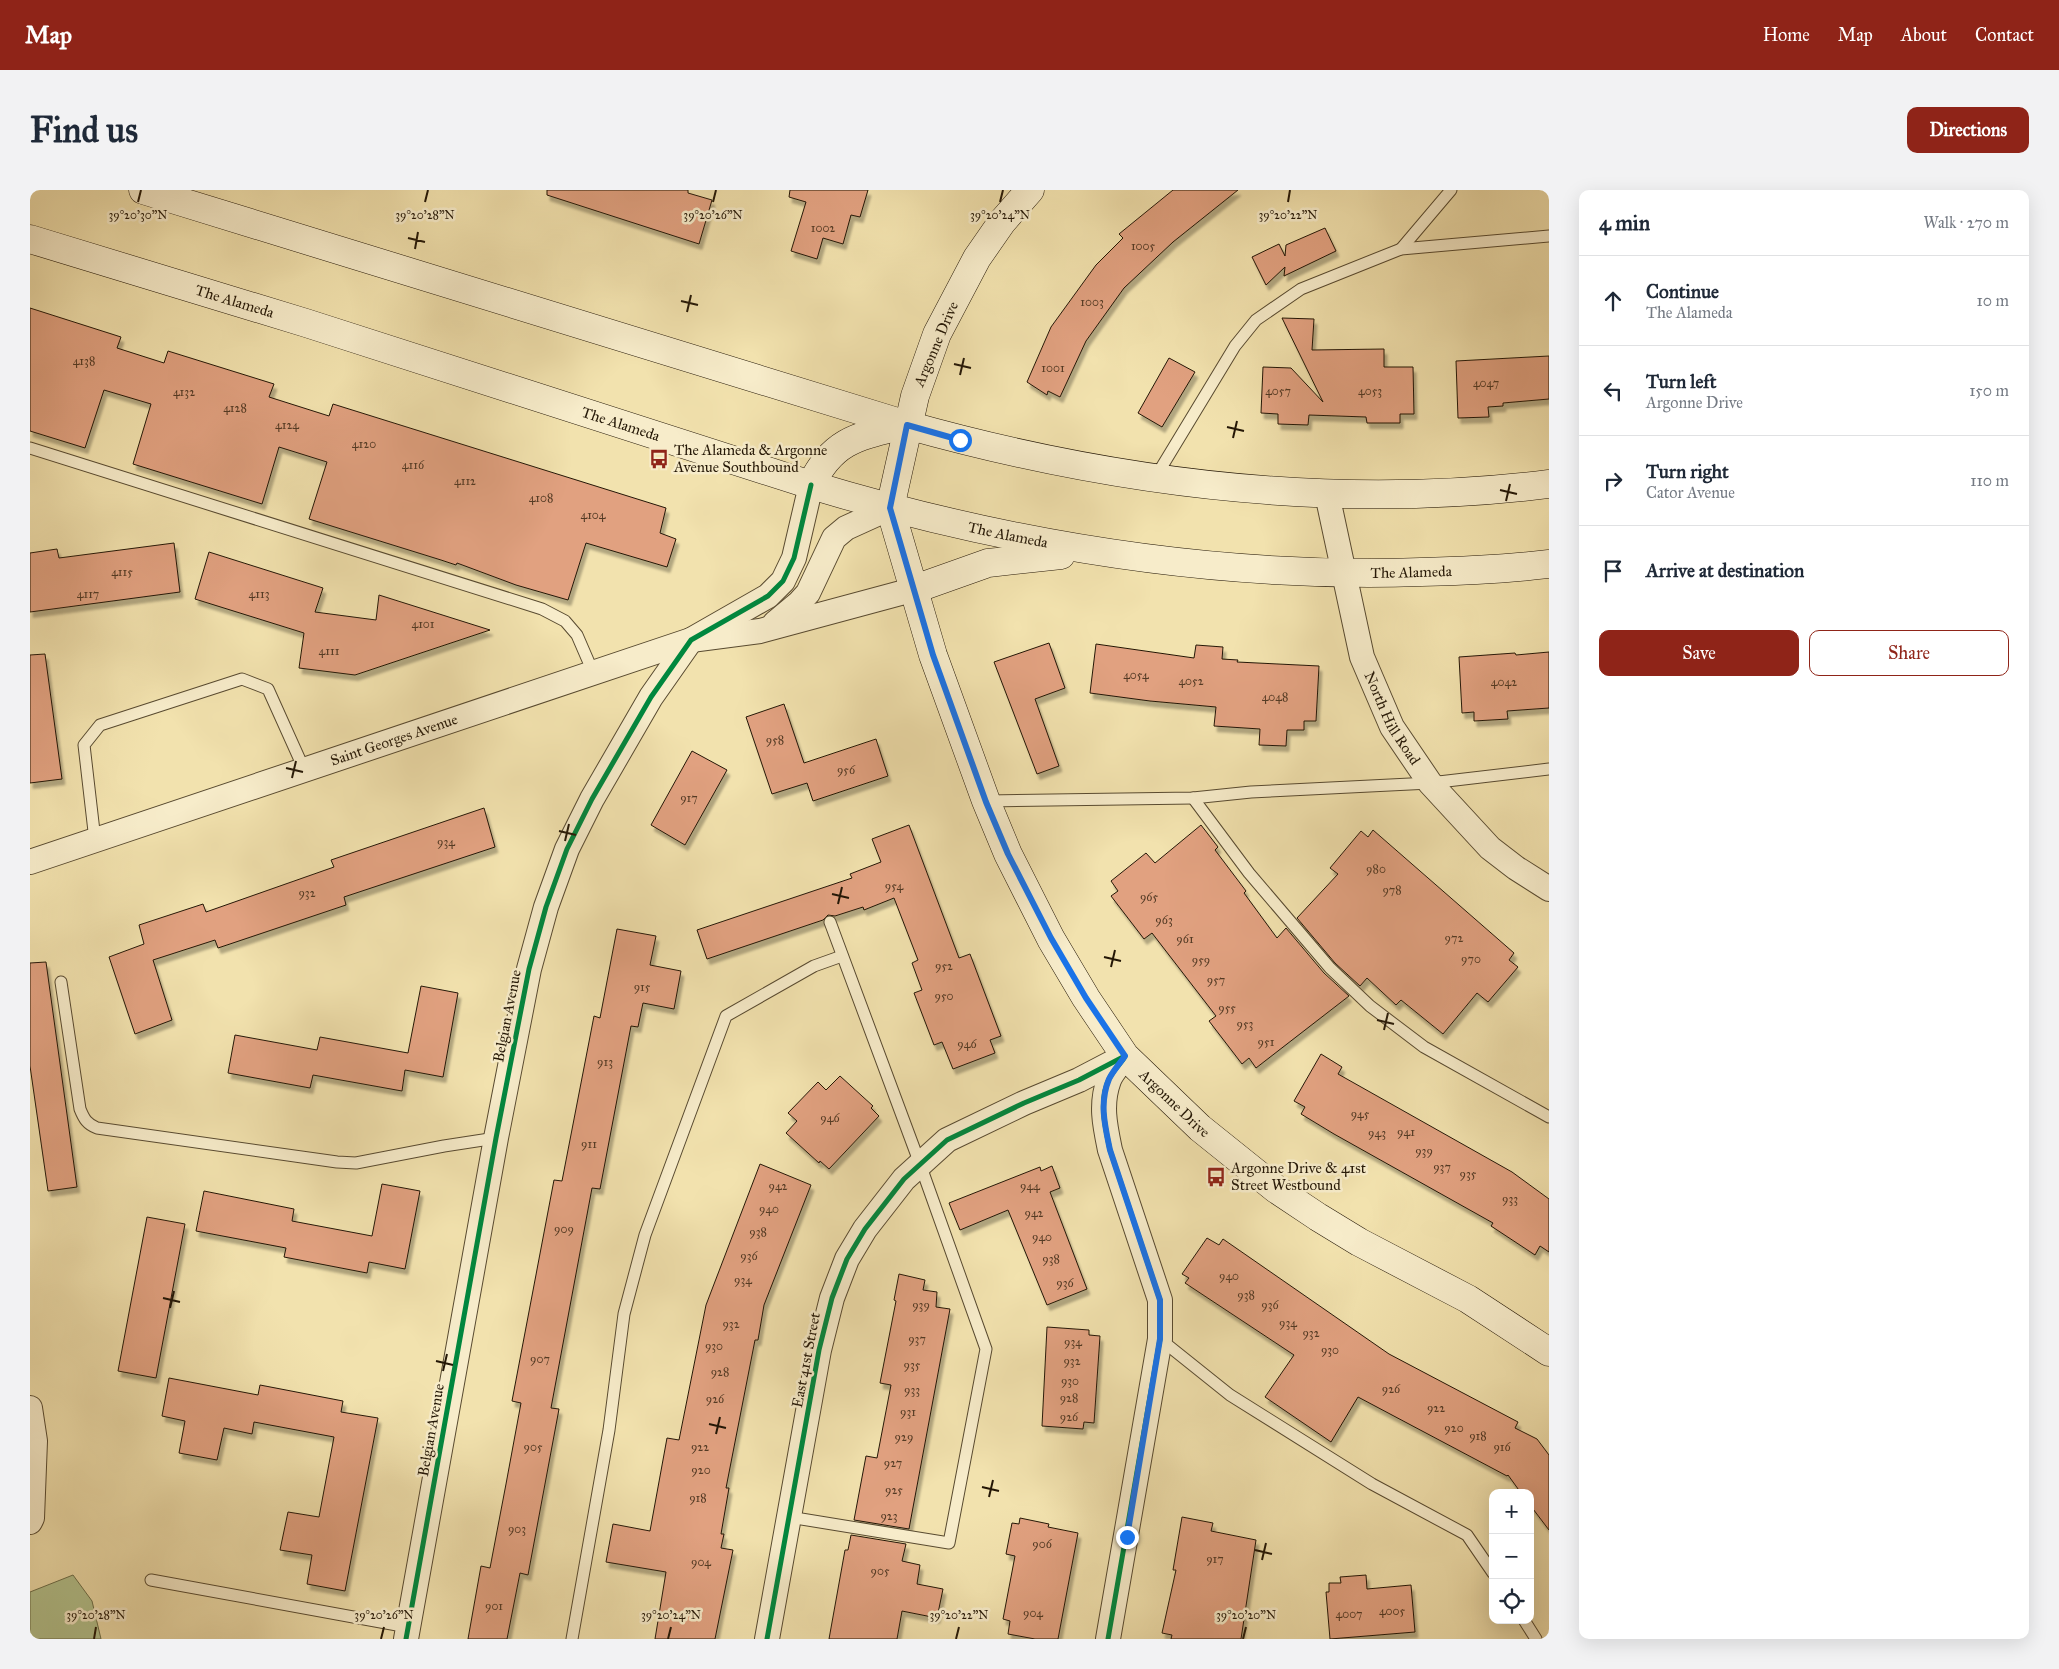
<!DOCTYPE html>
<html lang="en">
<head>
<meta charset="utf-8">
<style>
  body { margin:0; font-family:"IM FELL Great Primer",serif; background:#f2f2f3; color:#1f2937 }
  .controls { position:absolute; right:15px; bottom:15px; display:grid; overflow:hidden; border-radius:10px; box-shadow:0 5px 20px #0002 }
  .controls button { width:45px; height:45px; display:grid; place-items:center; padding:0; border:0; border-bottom:1px solid #e0e1e3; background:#fff; color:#1f2937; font:25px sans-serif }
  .stop { position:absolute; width:15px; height:15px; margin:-11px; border:4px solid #1a73e8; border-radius:50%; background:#fff }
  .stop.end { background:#1a73e8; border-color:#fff; box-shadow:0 1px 5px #0008 }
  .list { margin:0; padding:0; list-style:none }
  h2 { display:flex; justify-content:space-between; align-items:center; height:65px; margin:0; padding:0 20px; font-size:21px }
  h2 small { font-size:16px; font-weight:400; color:#747a83 }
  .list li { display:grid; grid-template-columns:32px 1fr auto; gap:15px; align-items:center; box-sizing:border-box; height:90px; padding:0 20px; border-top:1px solid #e0e1e3 }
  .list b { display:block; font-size:19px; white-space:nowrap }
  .list p { margin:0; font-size:16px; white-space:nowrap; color:#747a83 }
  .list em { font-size:16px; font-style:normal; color:#747a83 }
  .actions { display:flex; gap:10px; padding:15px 20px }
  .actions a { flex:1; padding:11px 0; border:1px solid #8f2418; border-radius:10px; text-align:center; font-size:18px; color:#8f2418 }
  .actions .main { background:#8f2418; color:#fff }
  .icon { flex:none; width:28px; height:28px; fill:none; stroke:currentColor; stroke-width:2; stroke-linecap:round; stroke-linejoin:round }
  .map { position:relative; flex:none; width:1519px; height:1449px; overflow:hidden; border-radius:10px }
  header { display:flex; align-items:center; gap:30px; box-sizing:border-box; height:70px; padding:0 25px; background:#8f2418; color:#fff }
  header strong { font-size:24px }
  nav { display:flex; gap:28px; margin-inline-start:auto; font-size:18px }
  .intro { display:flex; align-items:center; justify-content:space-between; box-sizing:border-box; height:120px; padding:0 30px }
  h1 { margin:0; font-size:35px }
  .button { padding:12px 22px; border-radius:10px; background:#8f2418; color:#fff; font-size:18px; font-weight:700 }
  main { display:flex; gap:30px; padding:0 30px }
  aside { flex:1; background:#fff; border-radius:10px; box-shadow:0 5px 20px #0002 }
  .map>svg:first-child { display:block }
  .green { fill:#b4c48f; stroke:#6c6e4a }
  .building { fill:#e1a180; stroke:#241706; filter:url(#shadow) }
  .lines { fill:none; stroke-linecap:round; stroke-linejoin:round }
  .lane-casing { stroke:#584a30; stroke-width:13 }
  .street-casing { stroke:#584a30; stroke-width:26 }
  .secondary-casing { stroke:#241706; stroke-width:29 }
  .lane { stroke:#f7ecca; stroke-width:11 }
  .street { stroke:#f7ecca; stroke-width:24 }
  .secondary { stroke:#f7ecca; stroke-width:28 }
  .cycleway-casing { stroke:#f7ecca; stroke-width:8 }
  .cycleway { stroke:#00873e; stroke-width:5 }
  .route { stroke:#1a73e8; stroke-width:6 }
  .ticks { fill:none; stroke:#241706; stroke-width:2 }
  .labels { text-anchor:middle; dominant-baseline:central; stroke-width:5; stroke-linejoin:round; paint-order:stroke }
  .number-label { font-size:12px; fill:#533a24 }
  .street-label { font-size:15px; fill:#241706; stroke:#f7ecca }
  .poi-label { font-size:15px; fill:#241706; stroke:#f7ecca; text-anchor:start }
  .ticks-label { font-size:12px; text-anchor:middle; fill:#241706; stroke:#f7ecca; stroke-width:5; stroke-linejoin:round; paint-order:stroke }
</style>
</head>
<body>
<header>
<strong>Map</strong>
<nav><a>Home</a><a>Map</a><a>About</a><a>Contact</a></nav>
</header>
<div class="intro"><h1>Find us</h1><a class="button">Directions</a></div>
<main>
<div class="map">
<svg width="1519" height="1449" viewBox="0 0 1519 1449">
  <defs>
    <filter id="shadow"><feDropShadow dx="3" dy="5.5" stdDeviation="1" flood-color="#0004"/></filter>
  </defs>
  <rect width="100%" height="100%" fill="#f2e2ae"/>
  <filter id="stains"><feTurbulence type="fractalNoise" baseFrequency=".004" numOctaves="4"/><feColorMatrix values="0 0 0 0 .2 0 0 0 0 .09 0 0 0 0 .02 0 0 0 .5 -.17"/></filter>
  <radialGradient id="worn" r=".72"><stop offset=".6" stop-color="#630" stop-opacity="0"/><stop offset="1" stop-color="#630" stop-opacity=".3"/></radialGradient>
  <path class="green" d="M43 1385 62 1411 71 1449H0V1402Z"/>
  <g class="building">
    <path d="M517 0H658V3L682 10 669 54 517 5Z"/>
    <path d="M760 0H838L830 27 821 25 813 54 793 48 787 69 761 61 776 12 759 7Z"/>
    <path d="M1143 0H1208L1143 52 1094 98 1056 151 1030 207 1018 201 1017 205 997 192 1021 137 1066 75 1093 48 1089 44Z"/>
    <path d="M1295 38 1306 61 1254 86 1255 77 1236 95 1222 67 1249 54 1255 66 1256 55Z"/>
    <path d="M0 118 91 147 87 158 134 173 138 161 244 194 239 207 299 226 303 214 636 318 630 343 646 349 637 377 556 353 538 410 486 395 427 373 426 375 411 370 279 329 297 272 249 257 232 314 103 274 121 214 74 200 55 258 0 241Z"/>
    <path d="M1252 128 1284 129 1282 160 1354 159V177H1383L1384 224H1370V233H1337L1336 227 1279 225 1278 235 1248 234V224L1231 223 1233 177 1261 178 1293 212Z"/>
    <path d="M1519 166V209L1473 213V216L1458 217 1459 227 1428 228 1426 171Z"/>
    <path d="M1139 168 1165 182 1132 237 1108 223Z"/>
    <path d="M144 353 150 402 0 422V363L27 359 29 368Z"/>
    <path d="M179 362 293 398 285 422 346 430 349 405 460 440 325 485 269 478 274 443 165 409Z"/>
    <path d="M1019 453 1035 498 1005 509 1029 576 1007 584 964 472Z"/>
    <path d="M1066 454 1164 468 1166 455 1193 457 1192 469 1208 470 1207 472 1289 476 1286 531H1274V540H1257L1256 556 1229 555 1230 539 1184 536 1186 517 1120 511 1060 503Z"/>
    <path d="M1519 462V518L1477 521 1478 529 1444 531V522L1432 523 1429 467 1485 463 1486 465Z"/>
    <path d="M15 464 32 589 0 593V465Z"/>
    <path d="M754 514 774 573 846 549 858 586 783 611 777 593 742 604 716 527Z"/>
    <path d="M662 561 697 580 655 655 621 635Z"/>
    <path d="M454 618 465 657 314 707 316 715 188 758 185 750 123 770 142 830 105 844 79 767 114 754 109 735 173 714 176 722 304 677 301 670Z"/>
    <path d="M879 635 929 768 940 764 971 846 960 850 965 863 923 879 912 852 904 855 884 803 892 800 882 773 888 770 864 708 834 720 833 717 805 726 798 725 793 730 677 769 667 740 822 688 820 684 851 672 842 649Z"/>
    <path d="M1171 635 1188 657 1185 660 1216 701 1214 703 1247 748 1256 738 1294 783 1319 806 1226 878 1219 868 1212 874 1179 831 1186 826 1122 743 1114 749 1081 706 1088 701 1081 691 1116 663 1125 673Z"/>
    <path d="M1343 640 1484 763 1479 770 1488 777 1458 812 1447 803 1413 844 1371 810 1366 815 1337 788 1330 796 1305 773 1267 728 1308 684 1300 678 1331 641 1338 647Z"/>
    <path d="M587 739 626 746 620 775 651 781 644 819 613 813 608 837 601 836 570 999 562 998 521 1218 529 1219 498 1385 490 1383 477 1449H438L451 1376 460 1378 476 1294 491 1213 482 1211 524 990 532 991 564 826 570 828Z"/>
    <path d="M16 772 47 997 18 1001 0 876V773Z"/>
    <path d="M391 796 428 803 413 887 375 880 372 901 283 885 280 898 198 883 205 845 287 860 290 847 378 863Z"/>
    <path d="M1291 864 1312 877 1308 884 1482 982 1519 1009V1062L1510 1056 1505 1065 1461 1036 1463 1033 1304 944 1271 924 1275 917 1264 911Z"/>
    <path d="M810 886 843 916 841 918 849 926 799 979 790 971 789 973 756 943 767 931 758 923 788 892 796 900Z"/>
    <path d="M730 974 781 995 734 1115 728 1150H725L696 1298H699L691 1344H694L691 1358 703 1360 685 1449H625L636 1382 576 1372 583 1334 620 1341 637 1248 649 1250 676 1115Z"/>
    <path d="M1022 976 1030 998 1020 1002 1057 1099 1017 1115 978 1020 930 1040 919 1013 1010 977 1011 981Z"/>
    <path d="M352 994 390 1001 375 1079 339 1072 337 1083 254 1067 256 1058 166 1041 174 1001 264 1019 262 1031 342 1046Z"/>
    <path d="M117 1027 155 1034 126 1188 88 1181Z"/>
    <path d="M1177 1048 1189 1055 1193 1049 1359 1164 1488 1232 1485 1238 1507 1249 1519 1265V1340L1500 1315V1303H1491L1478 1285 1477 1286 1328 1207 1301 1252 1235 1207 1264 1165 1155 1093 1159 1088 1152 1084Z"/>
    <path d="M869 1084 895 1090 893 1100 907 1102 906 1117 920 1119 879 1339 824 1330 836 1266 847 1268 861 1195 850 1193 866 1111 864 1110Z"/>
    <path d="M1017 1137 1059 1140V1145L1070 1146 1064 1233 1054 1232 1053 1239 1012 1236Z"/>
    <path d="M139 1188 228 1205 230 1195 313 1211 311 1222 348 1228 315 1401 277 1394 282 1365 250 1360 258 1322 289 1327 304 1247 224 1232 222 1244 194 1238 187 1270 149 1263 155 1231 132 1226Z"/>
    <path d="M1152 1327 1183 1333 1181 1341 1226 1350 1211 1449H1141L1142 1445 1132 1443 1146 1380H1143Z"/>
    <path d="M990 1328 1019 1334 1018 1337 1048 1343 1028 1449H1005L978 1444 980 1431 973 1429 985 1366 976 1364 982 1333 989 1334Z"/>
    <path d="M821 1345 876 1354 872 1371 890 1375 887 1394 913 1399 907 1428 872 1421 867 1449H799L815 1360H818Z"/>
    <path d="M1336 1385 1337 1399 1381 1395 1385 1442 1300 1449 1296 1402H1299V1393H1311L1310 1387Z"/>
  </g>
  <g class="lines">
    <defs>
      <g id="lane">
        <path d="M1371 59 1421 0"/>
        <path d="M0 258 512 419 535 431 547 445 563 482"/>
        <path d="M1125 288 1205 156 1226 130 1271 99 1371 59 1519 46"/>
        <path d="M1163 608 1219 683 1300 778 1340 816 1394 857 1519 927"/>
        <path d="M957 611 1163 608 1221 602 1400 593 1519 579"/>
        <path d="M65 650 54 555 70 535 212 489 238 499 274 579"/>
        <path d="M31 792 50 919C54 929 57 934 67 938L307 972 326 973 414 956 466 948"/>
        <path d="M1130 1149 1200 1205 1342 1294 1437 1345 1463 1383"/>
        <path d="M759 1327 919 1353 956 1159 890 974 800 732"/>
        <path d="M121 1390 378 1437"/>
        <path d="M1494 1430 1506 1449"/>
        <path d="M542 1449 579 1240 594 1124 615 1045 696 826 784 776 812 766"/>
      </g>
      <g id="street">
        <path id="s1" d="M1297 304 1332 467 1362 537 1400 593 1460 658 1486 678 1519 699"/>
        <path d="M745 433 769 413 778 403 804 348 816 338 860 318"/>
        <path id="s2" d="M0 672 661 450 730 441 882 400"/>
        <path d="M0 1218 5 1251 2 1328 0 1332"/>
        <path d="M376 1449 466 948 499 779 516 717 537 659 562 609 621 507 661 450 738 406 753 391 764 368 781 295"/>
        <path d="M737 1449 789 1160 802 1108 817 1069 835 1039 874 989 917 950 994 913 1049 890 1095 866"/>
        <path d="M1078 1449 1130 1149V1110L1080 960C1075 936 1070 914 1079 890 1082 882 1090 874 1095 867"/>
      </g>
      <g id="secondary">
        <path d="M113 0 877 235C1087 294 1301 321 1519 294"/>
        <path id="s3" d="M1000 0 972 32 947 68 907 144 885 206 860 318 903 465 956 611 978 664 1021 749 1056 808 1095 866 1170 938 1246 999 1288 1027 1329 1052 1438 1109 1519 1162"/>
        <path id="s4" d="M0 49 276 133 781 295C980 355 1182 389 1391 382 1434 381 1477 379 1519 374"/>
        <path d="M781 295C803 249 830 246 875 235"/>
        <path d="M882 400 958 373 1031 365"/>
      </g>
    </defs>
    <use href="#lane" class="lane-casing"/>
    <use href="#street" class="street-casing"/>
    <use href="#secondary" class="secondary-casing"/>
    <use href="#lane" class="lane"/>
    <use href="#street" class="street"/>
    <use href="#secondary" class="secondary"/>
    <defs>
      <g id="cycleway">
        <path d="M376 1449 466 948 499 779 516 717 537 659 562 609 621 507 661 450 738 406 753 391 764 368 781 295"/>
        <path d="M737 1449 789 1160 802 1108 817 1069 835 1039 874 989 917 950 994 913 1049 890 1095 866"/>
        <path d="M1078 1449 1130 1149V1110L1080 960C1075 937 1068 909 1080 887 1084 880 1090 874 1094 868"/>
      </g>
    </defs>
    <use href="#cycleway" class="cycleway-casing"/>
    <use href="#cycleway" class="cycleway"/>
  </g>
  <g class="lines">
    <path class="route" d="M930 250 877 235 860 318 903 465 956 612 978 664 1021 748 1056 808 1095 866C1090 873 1083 881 1079 889 1069 913 1075 936 1080 960L1130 1110V1149L1097 1347"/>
  </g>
  <path class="ticks" d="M108 12 111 0M395 12 398 0M683 12 686 0M970 12 973 0M1258 12 1260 0M378 48 395 52M385 59 388 42M651 111 668 115M657 122 661 105M924 174 941 178M930 185 934 168M1197 237 1214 241M1203 248 1207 231M1470 300 1487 304M1476 311 1480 294M256 578 273 582M262 588 266 571M529 641 546 645M535 651 539 634M802 704 819 708M808 714 812 697M1074 767 1091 771M1081 777 1085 760M1347 830 1364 834M1354 840 1358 823M133 1108 150 1112M140 1118 144 1101M406 1171 423 1175M413 1181 417 1164M679 1234 696 1238M686 1244 690 1227M952 1297 969 1301M959 1307 963 1290M1225 1360 1242 1364M1232 1370 1236 1353M64 1449 66 1437M351 1449 354 1437M638 1449 641 1437M926 1449 929 1437M1213 1449 1216 1437"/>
  <defs>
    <symbol id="bus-bare" viewBox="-9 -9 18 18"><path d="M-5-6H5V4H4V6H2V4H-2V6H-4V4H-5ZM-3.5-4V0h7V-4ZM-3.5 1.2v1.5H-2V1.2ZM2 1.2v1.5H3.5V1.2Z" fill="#8f2418" stroke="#f7ecca" stroke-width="2.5" paint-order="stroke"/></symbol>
  </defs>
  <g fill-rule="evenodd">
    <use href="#bus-bare" x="615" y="255" width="28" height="28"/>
    <use href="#bus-bare" x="1172" y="973" width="28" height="28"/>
  </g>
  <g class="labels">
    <g class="number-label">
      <text x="793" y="38">1002</text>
      <text x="1113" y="56">1005</text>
      <text x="1062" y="112">1003</text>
      <text x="54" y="171">4138</text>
      <text x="1023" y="178">1001</text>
      <text x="1456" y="193">4047</text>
      <text x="1248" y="201">4057</text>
      <text x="1340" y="201">4053</text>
      <text x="154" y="202">4132</text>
      <text x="205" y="218">4128</text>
      <text x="257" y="235">4124</text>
      <text x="334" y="254">4120</text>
      <text x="383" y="275">4116</text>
      <text x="435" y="291">4112</text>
      <text x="511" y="308">4108</text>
      <text x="563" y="325">4104</text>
      <text x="92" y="382">4115</text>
      <text x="58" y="404">4117</text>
      <text x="229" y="404">4113</text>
      <text x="393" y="434">4101</text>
      <text x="299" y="461">4111</text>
      <text x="1106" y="485">4054</text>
      <text x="1161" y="491">4052</text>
      <text x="1474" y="492">4042</text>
      <text x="1245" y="507">4048</text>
      <text x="745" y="550">958</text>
      <text x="816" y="580">956</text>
      <text x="659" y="608">917</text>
      <text x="416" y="652">934</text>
      <text x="1346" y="679">980</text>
      <text x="864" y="696">954</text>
      <text x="1362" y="700">978</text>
      <text x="277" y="703">932</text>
      <text x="1119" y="707">965</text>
      <text x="1134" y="730">963</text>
      <text x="1424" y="748">972</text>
      <text x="1155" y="749">961</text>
      <text x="1441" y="769">970</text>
      <text x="1171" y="770">959</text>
      <text x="914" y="776">952</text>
      <text x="1186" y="790">957</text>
      <text x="612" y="797">915</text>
      <text x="914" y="806">950</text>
      <text x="1197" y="818">955</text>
      <text x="1215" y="834">953</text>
      <text x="1236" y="852">951</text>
      <text x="937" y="854">946</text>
      <text x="575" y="872">913</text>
      <text x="1330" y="924">945</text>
      <text x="800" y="928">946</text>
      <text x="1376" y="942">941</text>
      <text x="1347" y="943">943</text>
      <text x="559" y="954">911</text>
      <text x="1394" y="961">939</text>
      <text x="1412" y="977">937</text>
      <text x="1438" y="984">935</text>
      <text x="748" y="996">942</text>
      <text x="1000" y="996">944</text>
      <text x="1480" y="1009">933</text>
      <text x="739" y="1019">940</text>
      <text x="1004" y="1023">942</text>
      <text x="534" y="1039">909</text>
      <text x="728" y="1042">938</text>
      <text x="1012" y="1047">940</text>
      <text x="719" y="1066">936</text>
      <text x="1021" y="1069">938</text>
      <text x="1199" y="1086">940</text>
      <text x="713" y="1090">934</text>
      <text x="1035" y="1093">936</text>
      <text x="1216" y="1105">938</text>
      <text x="891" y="1115">939</text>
      <text x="1240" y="1115">936</text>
      <text x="1258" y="1133">934</text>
      <text x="701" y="1134">932</text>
      <text x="1281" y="1143">932</text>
      <text x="887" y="1149">937</text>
      <text x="1043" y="1152">934</text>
      <text x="684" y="1156">930</text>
      <text x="1300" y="1160">930</text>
      <text x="510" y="1169">907</text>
      <text x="1042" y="1171">932</text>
      <text x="882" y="1175">935</text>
      <text x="690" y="1182">928</text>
      <text x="1040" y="1191">930</text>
      <text x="1361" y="1199">926</text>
      <text x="882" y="1200">933</text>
      <text x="1039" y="1208">928</text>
      <text x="685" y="1209">926</text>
      <text x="1406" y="1218">922</text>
      <text x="878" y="1222">931</text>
      <text x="1039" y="1227">926</text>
      <text x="1424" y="1238">920</text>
      <text x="1448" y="1246">918</text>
      <text x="874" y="1247">929</text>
      <text x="503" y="1257">905</text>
      <text x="670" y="1257">922</text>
      <text x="1472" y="1257">916</text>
      <text x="863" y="1273">927</text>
      <text x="671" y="1280">920</text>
      <text x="864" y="1300">925</text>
      <text x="668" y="1308">918</text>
      <text x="859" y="1326">923</text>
      <text x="487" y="1339">903</text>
      <text x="1012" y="1354">906</text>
      <text x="1185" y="1369">917</text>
      <text x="671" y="1372">904</text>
      <text x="850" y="1381">905</text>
      <text x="464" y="1416">901</text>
      <text x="1362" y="1421">4005</text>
      <text x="1003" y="1423">904</text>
      <text x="1319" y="1424">4007</text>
    </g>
    <g class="street-label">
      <text stroke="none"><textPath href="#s4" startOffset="214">The Alameda</textPath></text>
      <text transform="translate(906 154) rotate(-67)">Argonne Drive</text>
      <text stroke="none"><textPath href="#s4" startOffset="619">The Alameda</textPath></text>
      <text stroke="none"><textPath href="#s4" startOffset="1022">The Alameda</textPath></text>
      <text stroke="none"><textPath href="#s4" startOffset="1428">The Alameda</textPath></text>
      <text stroke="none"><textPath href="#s1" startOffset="235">North Hill Road</textPath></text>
      <text stroke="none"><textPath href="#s2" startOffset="384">Saint Georges Avenue</textPath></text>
      <text transform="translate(477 826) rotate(-79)">Belgian Avenue</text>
      <text stroke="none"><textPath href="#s3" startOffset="1021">Argonne Drive</textPath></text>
      <text transform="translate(776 1170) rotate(-79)">East 41st Street</text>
      <text transform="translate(401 1240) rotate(-80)">Belgian Avenue</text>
    </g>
    <g class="poi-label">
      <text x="644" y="260">The Alameda &amp; Argonne<tspan x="644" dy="17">Avenue Southbound</tspan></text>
      <text x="1201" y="978">Argonne Drive &amp; 41st<tspan x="1201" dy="17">Street Westbound</tspan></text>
    </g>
  </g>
  <g class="ticks-label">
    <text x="108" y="29">39°20'30"N</text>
    <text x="395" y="29">39°20'28"N</text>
    <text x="683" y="29">39°20'26"N</text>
    <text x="970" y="29">39°20'24"N</text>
    <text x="1258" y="29">39°20'22"N</text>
    <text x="66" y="1429">39°20'28"N</text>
    <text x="354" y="1429">39°20'26"N</text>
    <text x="641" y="1429">39°20'24"N</text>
    <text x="929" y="1429">39°20'22"N</text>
    <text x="1216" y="1429">39°20'20"N</text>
  </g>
  <rect width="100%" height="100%" filter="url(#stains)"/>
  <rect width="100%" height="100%" fill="url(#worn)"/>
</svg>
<div class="controls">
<button>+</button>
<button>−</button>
<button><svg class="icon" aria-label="locate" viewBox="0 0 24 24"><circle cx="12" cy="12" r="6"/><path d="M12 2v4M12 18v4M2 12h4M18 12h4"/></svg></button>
</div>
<div class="stop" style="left:930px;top:250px"></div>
<div class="stop end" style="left:1097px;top:1347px"></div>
</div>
<aside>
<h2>4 min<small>Walk · 270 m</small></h2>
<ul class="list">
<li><svg class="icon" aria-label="ahead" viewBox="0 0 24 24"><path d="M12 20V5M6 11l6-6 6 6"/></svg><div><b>Continue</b><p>The Alameda</p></div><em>10 m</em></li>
<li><svg class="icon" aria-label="left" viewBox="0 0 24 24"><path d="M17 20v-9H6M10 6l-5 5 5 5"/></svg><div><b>Turn left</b><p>Argonne Drive</p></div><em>150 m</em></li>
<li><svg class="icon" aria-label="right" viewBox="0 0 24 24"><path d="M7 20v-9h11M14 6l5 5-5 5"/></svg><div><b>Turn right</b><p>Cator Avenue</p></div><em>110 m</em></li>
<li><svg class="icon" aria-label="arrive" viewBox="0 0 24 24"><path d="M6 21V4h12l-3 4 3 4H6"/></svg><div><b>Arrive at destination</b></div></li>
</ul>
<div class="actions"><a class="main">Save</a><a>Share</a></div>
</aside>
</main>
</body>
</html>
